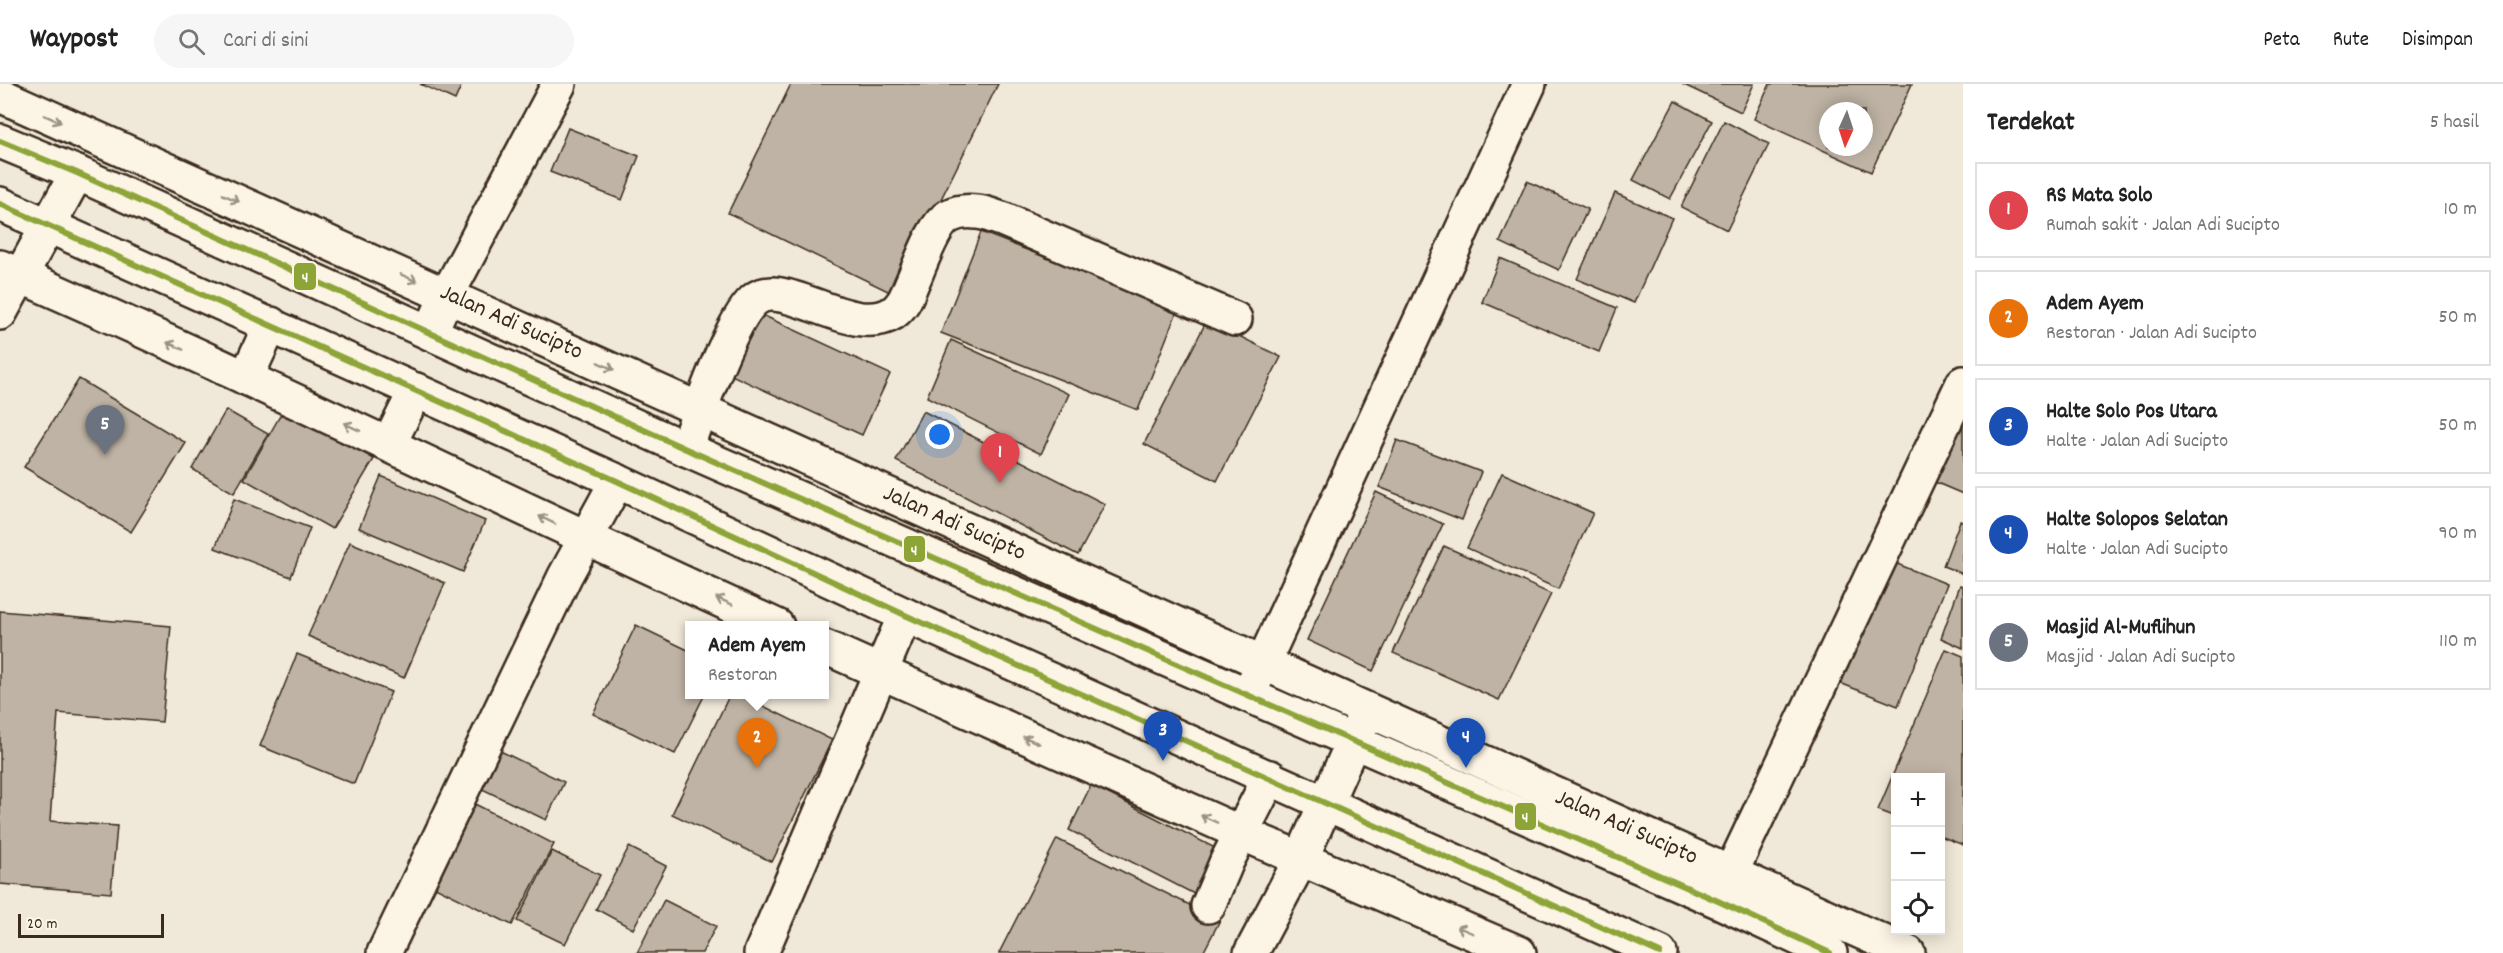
<!DOCTYPE html>
<html lang="id">
<head>
<meta charset="utf-8">
<style>
  body { margin:0; font-family:Dekko,sans-serif; background:#f6f6f6; color:#222 }
  .controls { position:absolute; right:18px; bottom:18px; display:grid; overflow:hidden; border-radius:0px; box-shadow:0 3px 15px #0003 }
  .controls button { width:54px; height:54px; display:grid; place-items:center; padding:0; border:0; border-bottom:2px solid #e0e0e0; background:#fff; color:#222; font:30px sans-serif }
  .compass { position:absolute; left:1819px; top:18px; width:54px; height:54px; border-radius:50%; background:#fff; box-shadow:0 3px 15px #0003; rotate:183deg }
  .scale { position:absolute; left:18px; bottom:15px; width:146px; box-sizing:border-box; padding-left:6px; border:3px solid #3b2a1e; border-top:0; font-size:16px; line-height:21px; white-space:nowrap; color:#3b2a1e; -webkit-text-stroke:4px #fcf5e5; paint-order:stroke }
  .you { position:absolute; left:940px; top:351px; width:21px; height:21px; margin:-15px; border:4px solid #fff; border-radius:50%; background:#1a73e8; box-shadow:0 0 0 9px #1a73e833 }
  .badge { display:grid; place-items:center; width:39px; height:39px; border-radius:50%; background:#c8321e; color:#fff; font-size:20px; font-weight:700 }
  .pin { position:absolute; translate:-50% -50px; filter:drop-shadow(0 2px 3px #0008) }
  .pin::after { content:''; position:absolute; top:32px; width:21px; height:18px; background:inherit; clip-path:polygon(0 0,100% 0,50% 100%) }
  .popup { position:absolute; left:685px; top:537px; width:144px; height:78px; box-sizing:border-box; display:grid; place-content:center; border-radius:0px; background:#fff; filter:drop-shadow(0 2px 4px #0005); font-size:20px; white-space:nowrap; color:#767676 }
  .popup b { font-size:22px; color:#222 }
  .popup::after { content:''; position:absolute; left:50%; top:100%; margin-left:-12px; border:12px solid transparent; border-top-color:#fff }
  .list { margin:0; padding:0; list-style:none }
  h2 { display:flex; justify-content:space-between; align-items:center; height:78px; margin:0; padding:0 24px; font-size:26px }
  h2 small { font-size:20px; font-weight:400; color:#767676 }
  .list li { display:grid; grid-template-columns:39px 1fr auto; gap:18px; align-items:center; box-sizing:border-box; height:96px; margin:0 12px 12px; padding:0 12px; border:2px solid #e0e0e0; border-radius:0px }
  .list b { display:block; font-size:22px; white-space:nowrap }
  .list p { margin:0; font-size:20px; white-space:nowrap; color:#767676 }
  .list em { font-size:20px; font-style:normal; color:#767676 }
  .icon { flex:none; width:33px; height:33px; fill:none; stroke:currentColor; stroke-width:2; stroke-linecap:round; stroke-linejoin:round }
  .map { position:relative; flex:none; width:1963px; height:869px; overflow:hidden }
  header { display:flex; align-items:center; gap:36px; box-sizing:border-box; height:84px; padding:0 30px; background:#fff; border-bottom:2px solid #e0e0e0 }
  header strong { font-size:28px }
  nav { display:flex; gap:33px; margin-inline-start:auto; font-size:21px }
  .search { width:420px; height:54px; background:#f6f6f6; display:flex; align-items:center; gap:15px; box-sizing:border-box; padding:0 21px; border-radius:33px; color:#767676; font-size:22px }
  main { display:flex }
  aside { flex:1; background:#fff }
  .map>svg:first-child { display:block }
  .building { fill:#beb3a4; stroke:#3b2a1e; stroke-width:1.5; fill-rule:evenodd }
  .lines { fill:none; stroke-linecap:round; stroke-linejoin:round }
  .minor-casing { stroke:#3b2a1e; stroke-width:38 }
  .highway-casing { stroke:#3b2a1e; stroke-width:38 }
  .minor { stroke:#fcf5e5; stroke-width:33 }
  .highway { stroke:#fcf5e5; stroke-width:33 }
  .bus-1-casing { stroke:#fcf5e5; stroke-width:10 }
  .bus-1 { stroke:#8da437; stroke-width:6 }
  .oneway { stroke:#9c9082 }
  .labels { text-anchor:middle; dominant-baseline:central; stroke-width:6; stroke-linejoin:round; paint-order:stroke }
  .street-label { font-size:24px; fill:#3b2a1e; stroke:#fcf5e5 }
  .line-badge { stroke:#fcf5e5; stroke-width:2 }
  .badge-label { font-size:16px; text-anchor:middle; font-weight:bold; fill:#fff }
</style>
</head>
<body>
<header>
<strong>Waypost</strong>
<div class="search"><svg class="icon" aria-label="search" viewBox="0 0 24 24"><circle cx="10" cy="10" r="6"/><path d="M15 15l6 6"/></svg>Cari di sini</div>
<nav><a>Peta</a><a>Rute</a><a>Disimpan</a></nav>
</header>
<main>
<div class="map">
<svg width="1963" height="869" viewBox="0 0 1963 869">
  <rect width="100%" height="100%" fill="#f0e9d9"/>
  <filter id="ink" filterUnits="userSpaceOnUse"><feTurbulence type="fractalNoise" baseFrequency=".0167" numOctaves="2"/><feDisplacementMap in="SourceGraphic" scale="12" xChannelSelector="R" yChannelSelector="G"/><feConvolveMatrix kernelMatrix="1 2 1 2 8 2 1 2 1" color-interpolation-filters="sRGB"/></filter>
  <g filter="url(#ink)">
    <g class="building">
      <path d="M420 0H462L455 16Z"/>
      <path d="M791 0H998L894 210 728 129Z"/>
      <path d="M1682 0H1754L1741 28Z"/>
      <path d="M1770 0H1912L1871 88 1754 35ZM1828 27H1864V63H1828Z"/>
      <path d="M1675 17 1712 37 1670 115 1633 96Z"/>
      <path d="M1724 37 1769 60 1727 146 1681 123Z"/>
      <path d="M568 44 639 72 622 116 550 88Z"/>
      <path d="M1527 97 1588 125 1559 186 1500 158Z"/>
      <path d="M1615 109 1672 134 1634 219 1577 195Z"/>
      <path d="M981 148 1178 225 1138 326 941 249Z"/>
      <path d="M1500 174 1617 224 1599 268 1482 218Z"/>
      <path d="M758 229 890 290 862 351 729 290Z"/>
      <path d="M1207 236 1281 273 1217 397 1144 360Z"/>
      <path d="M951 256 1069 310 1041 370 927 313Z"/>
      <path d="M79 295 186 359 131 448 24 383Z"/>
      <path d="M285 323 374 375 332 445 244 395Z"/>
      <path d="M1963 325V410L1930 396Z"/>
      <path d="M226 326 268 350 234 409 192 385Z"/>
      <path d="M923 327 1105 420 1078 471 896 377Z"/>
      <path d="M1397 356 1481 388 1462 436 1379 403Z"/>
      <path d="M1502 389 1593 429 1558 505 1467 464Z"/>
      <path d="M381 392 485 437 463 488 359 444Z"/>
      <path d="M1376 408 1443 440 1373 587 1307 556Z"/>
      <path d="M234 415 310 444 291 493 215 464Z"/>
      <path d="M1960 437 1963 438V490L1943 482Z"/>
      <path d="M350 458 445 499 404 594 308 552Z"/>
      <path d="M1444 462 1551 510 1499 616 1393 569Z"/>
      <path d="M1890 477 1947 500 1898 622 1840 599Z"/>
      <path d="M1960 501 1963 502V564L1941 554Z"/>
      <path d="M0 527 171 542 162 638 58 629 50 737 117 742 111 809 0 800Z"/>
      <path d="M636 541 690 567V610H705L675 670 593 630Z"/>
      <path d="M1946 565 1963 572V761L1940 752V694H1896V733L1878 726Z"/>
      <path d="M297 570 391 608 354 700 260 662Z"/>
      <path d="M730 610H739L832 656 772 778 672 730Z"/>
      <path d="M490 662 564 698 546 736 472 700Z"/>
      <path d="M1091 701 1223 768 1200 813 1069 746Z"/>
      <path d="M467 716 554 760 512 841 425 798Z"/>
      <path d="M1057 755 1220 836 1203 869H999Z"/>
      <path d="M629 763 666 782 633 845 596 825Z"/>
      <path d="M552 767 600 791 565 860 517 837Z"/>
      <path d="M664 816 716 842 702 869H637Z"/>
    </g>
    <g class="lines">
      <defs>
        <g id="minor">
          <path d="M0 11C637 295 1270 586 1908 869"/>
          <path d="M0 183C262 297 517 424 777 542"/>
          <path d="M0 229 77 89"/>
          <path d="M430 249 447 211 559 0"/>
          <path d="M246 294 271 240"/>
          <path d="M389 360 416 306"/>
          <path d="M686 365C698 331 730 237 754 216 783 191 851 255 893 229 904 221 907 211 912 199 920 182 933 141 949 132 957 128 967 127 976 128 985 128 994 133 1002 135L1235 235"/>
          <path d="M825 563 1241 749 1519 869"/>
          <path d="M1253 601 1529 0"/>
          <path d="M1721 810 1963 299"/>
          <path d="M1208 822 1227 777 1270 693"/>
          <path d="M384 869 565 492 617 397"/>
          <path d="M761 869 905 531"/>
          <path d="M1251 869 1301 775 1364 633"/>
        </g>
        <g id="highway">
          <path d="M0 57 77 89 686 365 1718 817 1830 869"/>
          <path d="M0 120 617 397 905 531 1660 869"/>
        </g>
      </defs>
      <use href="#minor" class="minor-casing"/>
      <use href="#highway" class="highway-casing"/>
      <use href="#minor" class="minor"/>
      <use href="#highway" class="highway"/>
      <defs>
        <g id="bus-1">
          <path d="M0 57 77 89 686 365 1718 817 1830 869"/>
          <path d="M0 120 617 397 905 531 1660 869"/>
        </g>
      </defs>
      <use href="#bus-1" class="bus-1-casing"/>
      <use href="#bus-1" class="bus-1"/>
    </g>
    <defs><path id="oneway-shaft" d="M-6 0H5M1.5-3L5.5 0L1.5 3" fill="none" stroke-width="1.6" stroke-linecap="round" stroke-linejoin="round" transform="scale(1.5)"/></defs>
    <g class="oneway">
      <use href="#oneway-shaft" transform="translate(53 35) rotate(24)"/>
      <use href="#oneway-shaft" transform="translate(231 114) rotate(24)"/>
      <use href="#oneway-shaft" transform="translate(409 194) rotate(24)"/>
      <use href="#oneway-shaft" transform="translate(175 262) rotate(-156)"/>
      <use href="#oneway-shaft" transform="translate(606 282) rotate(24)"/>
      <use href="#oneway-shaft" transform="translate(352 343) rotate(-155)"/>
      <use href="#oneway-shaft" transform="translate(547 436) rotate(-154)"/>
      <use href="#oneway-shaft" transform="translate(724 517) rotate(-156)"/>
      <use href="#oneway-shaft" transform="translate(1031 656) rotate(-156)"/>
      <use href="#oneway-shaft" transform="translate(1209 735) rotate(-156)"/>
      <use href="#oneway-shaft" transform="translate(1465 846) rotate(-157)"/>
    </g>
  </g>
  <g class="labels">
    <g class="street-label">
      <text transform="translate(511 239) rotate(24)">Jalan Adi Sucipto</text>
      <text transform="translate(954 440) rotate(24)">Jalan Adi Sucipto</text>
      <text transform="translate(1626 744) rotate(24)">Jalan Adi Sucipto</text>
    </g>
  </g>
  <g class="line-badge">
    <rect x="293" y="178" width="24" height="29" rx="6" fill="#8da437"/>
    <rect x="903" y="451" width="23" height="28" rx="6" fill="#8da437"/>
    <rect x="1514" y="718" width="23" height="29" rx="6" fill="#8da437"/>
  </g>
  <g class="badge-label">
    <text x="305" y="198">4</text>
    <text x="914" y="471">4</text>
    <text x="1525" y="738">4</text>
  </g>
</svg>
<div class="controls">
<button>+</button>
<button>−</button>
<button><svg class="icon" aria-label="locate" viewBox="0 0 24 24"><circle cx="12" cy="12" r="6"/><path d="M12 2v4M12 18v4M2 12h4M18 12h4"/></svg></button>
</div>
<svg class="compass" viewBox="-18 -18 36 36"><path d="M0-13l5 13h-10z" fill="#e53935"/><path d="M0 13l5-13h-10z" fill="#767676"/></svg>
<div class="scale">20 m</div>
<div class="you"></div>
<div class="pin badge" style="left:1000px;top:399px;background:#e0444e">1</div>
<div class="pin badge" style="left:757px;top:684px;background:#e8710a">2</div>
<div class="popup"><b>Adem Ayem</b>Restoran</div>
<div class="pin badge" style="left:1163px;top:677px;background:#1a4fb4">3</div>
<div class="pin badge" style="left:1466px;top:684px;background:#1a4fb4">4</div>
<div class="pin badge" style="left:105px;top:371px;background:#6b7280">5</div>
</div>
<aside>
<h2>Terdekat<small>5 hasil</small></h2>
<ul class="list">
<li><span class="badge" style="background:#e0444e">1</span><div><b>RS Mata Solo</b><p>Rumah sakit · Jalan Adi Sucipto</p></div><em>10 m</em></li>
<li><span class="badge" style="background:#e8710a">2</span><div><b>Adem Ayem</b><p>Restoran · Jalan Adi Sucipto</p></div><em>50 m</em></li>
<li><span class="badge" style="background:#1a4fb4">3</span><div><b>Halte Solo Pos Utara</b><p>Halte · Jalan Adi Sucipto</p></div><em>50 m</em></li>
<li><span class="badge" style="background:#1a4fb4">4</span><div><b>Halte Solopos Selatan</b><p>Halte · Jalan Adi Sucipto</p></div><em>90 m</em></li>
<li><span class="badge" style="background:#6b7280">5</span><div><b>Masjid Al-Muflihun</b><p>Masjid · Jalan Adi Sucipto</p></div><em>110 m</em></li>
</ul>
</aside>
</main>
</body>
</html>
